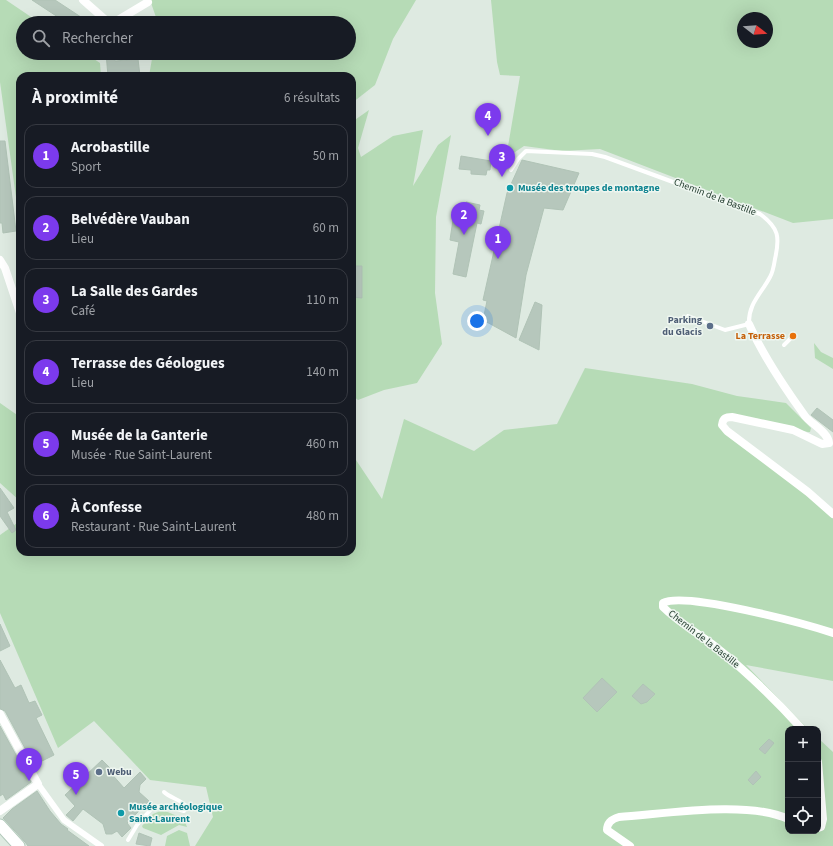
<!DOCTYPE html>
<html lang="fr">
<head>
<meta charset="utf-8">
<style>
  body { margin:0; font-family:"Source Sans 3",sans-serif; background:#20242c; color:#f1f3f6 }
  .controls { position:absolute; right:12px; bottom:12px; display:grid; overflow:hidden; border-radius:8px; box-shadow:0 4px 16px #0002 }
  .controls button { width:36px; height:36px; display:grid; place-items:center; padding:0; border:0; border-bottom:1px solid #363941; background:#171b24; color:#f1f3f6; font:20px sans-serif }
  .compass { position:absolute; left:737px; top:12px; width:36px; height:36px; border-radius:50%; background:#171b24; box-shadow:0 4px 16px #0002; rotate:107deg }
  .you { position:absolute; left:477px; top:321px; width:14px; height:14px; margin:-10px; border:3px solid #fff; border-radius:50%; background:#1a73e8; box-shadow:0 0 0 6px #1a73e833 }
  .badge { display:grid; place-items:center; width:26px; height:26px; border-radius:50%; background:#7c3aed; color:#fff; font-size:13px; font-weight:700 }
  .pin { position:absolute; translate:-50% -33px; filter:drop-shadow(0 1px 2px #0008) }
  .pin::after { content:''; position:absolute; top:21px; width:14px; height:12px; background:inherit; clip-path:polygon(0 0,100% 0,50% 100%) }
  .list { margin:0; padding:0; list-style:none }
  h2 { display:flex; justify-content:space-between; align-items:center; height:52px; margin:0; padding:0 16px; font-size:17px }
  h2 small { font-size:13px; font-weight:400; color:#9ea1a6 }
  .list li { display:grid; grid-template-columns:26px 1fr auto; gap:12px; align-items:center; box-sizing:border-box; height:64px; margin:0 8px 8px; padding:0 8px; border:1px solid #363941; border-radius:12px }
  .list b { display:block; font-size:15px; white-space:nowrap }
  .list p { margin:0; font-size:13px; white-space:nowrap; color:#9ea1a6 }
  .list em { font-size:13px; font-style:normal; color:#9ea1a6 }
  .icon { flex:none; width:22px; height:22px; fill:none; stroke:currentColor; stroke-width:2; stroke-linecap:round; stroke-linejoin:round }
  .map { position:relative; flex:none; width:833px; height:846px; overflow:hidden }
  .search { position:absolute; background:#171b24; box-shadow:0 4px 16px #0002; left:16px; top:16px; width:340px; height:44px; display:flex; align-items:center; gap:10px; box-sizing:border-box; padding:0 14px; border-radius:22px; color:#9ea1a6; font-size:15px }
  .panel { position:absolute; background:#171b24; box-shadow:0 4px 16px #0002; left:16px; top:72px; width:340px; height:484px; border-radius:12px }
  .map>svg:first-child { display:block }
  .green { fill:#b6dbb6; fill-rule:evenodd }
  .building { fill:#b6c7bc; stroke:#b0c3b6 }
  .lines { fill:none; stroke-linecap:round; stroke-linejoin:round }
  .secondary-casing { stroke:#b1c9ba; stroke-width:13 }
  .service { stroke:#fff; stroke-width:4 }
  .pedestrian { stroke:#fff; stroke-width:6 }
  .minor { stroke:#fff; stroke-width:8 }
  .secondary { stroke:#fff; stroke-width:11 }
  .culture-dot { fill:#0f9aa8; stroke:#eef6f0; stroke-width:1.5 }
  .service-dot { fill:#5c6f8a; stroke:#eef6f0; stroke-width:1.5 }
  .food-dot { fill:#e8710a; stroke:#eef6f0; stroke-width:1.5 }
  .labels { text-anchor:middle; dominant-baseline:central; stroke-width:3; stroke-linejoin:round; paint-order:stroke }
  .culture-label { font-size:10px; font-weight:bold; fill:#0d838f; stroke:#eef6f0; text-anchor:start }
  .street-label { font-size:10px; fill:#1f392b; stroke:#eef6f0 }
  .service-label { font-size:10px; font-weight:bold; fill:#4e5e75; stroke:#eef6f0; text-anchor:end }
  .food-label { font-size:10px; font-weight:bold; fill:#c56008; stroke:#eef6f0; text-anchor:end }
</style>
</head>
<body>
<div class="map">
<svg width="833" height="846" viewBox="0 0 833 846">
  <rect width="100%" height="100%" fill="#deeae1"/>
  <g class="green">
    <path d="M0 0H6L40 23H23V53H85L100 63 101 76H20V226L0 82Z"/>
    <path d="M150 0H416L393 39 375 85 352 103V76H149L153 53H349V23H158Z"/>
    <path d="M491 0H833V219L793 223 600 149 562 151 524 146 506 158 520 76 500 75 497 62ZM743 18H767V42H743Z"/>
    <path d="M369 110 358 148 361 157 393 136 423 130 413 186 438 145 451 135 436 217 435 293 442 344 417 383 384 390 358 400 352 395V122Z"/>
    <path d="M814 343 821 352 833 358V369L815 358Z"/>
    <path d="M585 368 692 384 737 396 786 403 811 428 810 432H808L732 417 722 425 833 514V681L746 665 808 729H788V831H818V738L833 752V846H195L213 817 206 787 150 780 94 721 58 748 0 613V535L20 521V552H352V454L382 499 404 419 474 451 504 430 557 424Z"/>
    <path d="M0 403 20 417V501L0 483Z"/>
    <path d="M163 810 184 819 187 827 179 825 161 835 143 828 142 826 153 814Z"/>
    <path d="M179 830 187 833 190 846H165L167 836Z"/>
  </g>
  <g class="building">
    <path d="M32 0H55L90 23H67Z"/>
    <path d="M106 53H114L115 61 138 59 140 76H108Z"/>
    <path d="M0 141H5L16 231 3 233 2 223H0Z"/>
    <path d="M461 156 491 161 490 170H487L486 175 471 174V170L459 169Z"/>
    <path d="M522 160 579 173 563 210 544 208 526 275 516 338 483 320 487 301 483 300 507 193Z"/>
    <path d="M466 202 480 205 479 210 484 211 481 224 477 223 466 277 453 274 459 242 450 240 454 213 464 215Z"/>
    <path d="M352 266H362V298L352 297Z"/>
    <path d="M535 302 542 305 539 350 519 340Z"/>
    <path d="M817 408 833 420V432L811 415Z"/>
    <path d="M0 488 14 508 7 512 16 530 12 533 0 516Z"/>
    <path d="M0 624 10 646 0 651Z"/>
    <path d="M0 660 15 688 21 685 29 703 35 701 42 715 36 718 54 755 34 765 5 711 0 709Z"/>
    <path d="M602 678 617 692 597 712 583 698Z"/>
    <path d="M643 684 655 694 647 702 641 704 632 696Z"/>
    <path d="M0 726 31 782 6 800 3 794 0 796Z"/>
    <path d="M769 739 774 743 765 754 759 749Z"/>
    <path d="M102 760 112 770 110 772 124 788 140 772 146 779 140 785 139 792 149 801 127 823 131 828 122 837 117 831 112 834H106L103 824 83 809 73 821 66 815 75 806 65 795Z"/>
    <path d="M756 771 761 777 753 785 748 780Z"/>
    <path d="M37 791 50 811 61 824 68 829 67 830 89 846H28L25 842 3 818 12 809Z"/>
    <path d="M139 833 152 838 150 846 136 844Z"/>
  </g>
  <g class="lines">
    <defs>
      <path id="secondary" d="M0 825 19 846"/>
    </defs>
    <use href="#secondary" class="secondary-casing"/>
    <g class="service">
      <path d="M511 170 518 159 526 151 592 154 605 157 760 214C779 228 780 237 775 259 774 265 773 272 770 277 761 294 748 304 749 324L725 330 688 316"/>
      <path d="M784 345 791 338"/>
      <path d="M128 840 137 825 153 807 167 806 184 811 187 807C182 800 170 798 164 792"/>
    </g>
    <path class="pedestrian" d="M38 784 64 820 101 846"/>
    <g class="minor">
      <path d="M83 0 109 23"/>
      <path d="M113 23 148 2"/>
      <path d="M0 260 5 268 20 313"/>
      <path d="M749 324C763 356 784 387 805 416 811 424 828 432 829 443L822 444 793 430 732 417C726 417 723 418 722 425L727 431 808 492 833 514"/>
      <path d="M0 714 38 784 0 811"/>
      <path d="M802 729C774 698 745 670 712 644 696 632 678 622 663 607V603C684 591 806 624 833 633"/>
      <path d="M818 762 823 819 821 827 818 828"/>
      <path d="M630 846 607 830C607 822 612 819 619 817 664 814 748 800 788 819"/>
    </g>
    <use href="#secondary" class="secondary"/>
  </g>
  <g class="culture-dot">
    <circle cx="510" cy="188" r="4"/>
    <circle cx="121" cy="813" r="4"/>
  </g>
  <g class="service-dot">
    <circle cx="710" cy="326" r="4"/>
    <circle cx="99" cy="772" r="4"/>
  </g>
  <circle class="food-dot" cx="793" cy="336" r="4"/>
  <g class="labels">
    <g class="culture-label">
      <text x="518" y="188">Musée des troupes de montagne</text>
      <text x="129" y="807">Musée archéologique<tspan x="129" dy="12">Saint-Laurent</tspan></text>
    </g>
    <g class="street-label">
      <text transform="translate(715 197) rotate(21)">Chemin de la Bastille</text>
      <text transform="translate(704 639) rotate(38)">Chemin de la Bastille</text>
    </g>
    <g class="service-label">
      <text x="702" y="320">Parking<tspan x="702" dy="12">du Glacis</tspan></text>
      <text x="107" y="772" text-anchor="start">Webu</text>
    </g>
    <g class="food-label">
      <text x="785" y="336">La Terrasse</text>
    </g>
  </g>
</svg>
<div class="controls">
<button>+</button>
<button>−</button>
<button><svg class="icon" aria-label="locate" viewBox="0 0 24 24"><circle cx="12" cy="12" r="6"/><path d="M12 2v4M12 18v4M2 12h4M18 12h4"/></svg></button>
</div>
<svg class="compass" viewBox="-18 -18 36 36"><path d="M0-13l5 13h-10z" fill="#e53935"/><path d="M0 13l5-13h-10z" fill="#9ea1a6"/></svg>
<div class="you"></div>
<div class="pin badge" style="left:498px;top:259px">1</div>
<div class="pin badge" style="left:464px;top:235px">2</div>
<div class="pin badge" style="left:502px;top:177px">3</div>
<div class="pin badge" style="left:488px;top:136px">4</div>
<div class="pin badge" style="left:76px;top:795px">5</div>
<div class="pin badge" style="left:29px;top:781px">6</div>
<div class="search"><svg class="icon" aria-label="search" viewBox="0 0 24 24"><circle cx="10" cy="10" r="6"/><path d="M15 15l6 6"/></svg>Rechercher</div>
<section class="panel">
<h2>À proximité<small>6 résultats</small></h2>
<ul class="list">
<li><span class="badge">1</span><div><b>Acrobastille</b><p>Sport</p></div><em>50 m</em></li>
<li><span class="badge">2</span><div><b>Belvédère Vauban</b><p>Lieu</p></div><em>60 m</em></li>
<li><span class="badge">3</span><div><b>La Salle des Gardes</b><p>Café</p></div><em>110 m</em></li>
<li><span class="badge">4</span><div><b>Terrasse des Géologues</b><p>Lieu</p></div><em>140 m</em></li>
<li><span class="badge">5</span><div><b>Musée de la Ganterie</b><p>Musée · Rue Saint-Laurent</p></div><em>460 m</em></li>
<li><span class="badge">6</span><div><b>À Confesse</b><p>Restaurant · Rue Saint-Laurent</p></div><em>480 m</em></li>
</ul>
</section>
</div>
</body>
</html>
